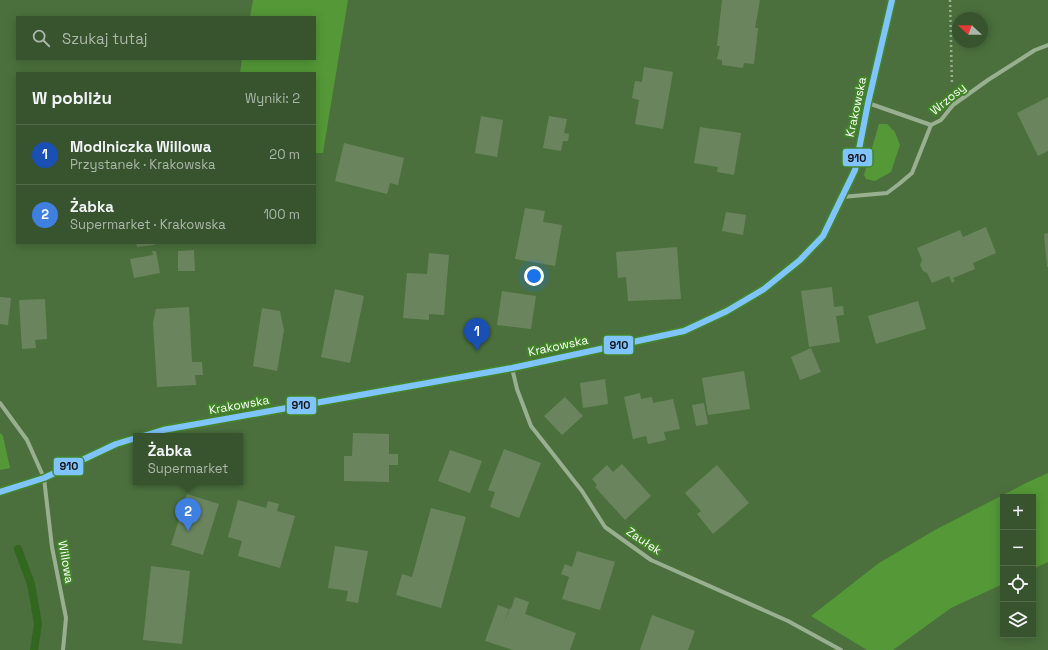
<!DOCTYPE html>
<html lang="pl">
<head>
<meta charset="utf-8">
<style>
  body { margin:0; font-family:"Space Grotesk",sans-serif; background:#435e3a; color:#f1f3f6 }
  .controls { position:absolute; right:12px; bottom:12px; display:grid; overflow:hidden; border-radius:0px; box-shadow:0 2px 10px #0003 }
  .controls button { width:36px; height:36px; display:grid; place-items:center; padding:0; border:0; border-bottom:1px solid #526a4a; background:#38542e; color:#f1f3f6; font:20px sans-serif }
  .compass { position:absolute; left:952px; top:12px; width:36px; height:36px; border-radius:50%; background:#38542e; box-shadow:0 2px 10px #0003; rotate:291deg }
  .you { position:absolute; left:534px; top:276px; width:14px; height:14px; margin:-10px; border:3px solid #fff; border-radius:50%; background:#1a73e8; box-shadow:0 0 0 6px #1a73e833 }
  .badge { display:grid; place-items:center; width:26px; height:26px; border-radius:50%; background:#95b2f1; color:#fff; font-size:13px; font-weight:700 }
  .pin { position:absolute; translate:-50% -33px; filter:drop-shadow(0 1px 2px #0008) }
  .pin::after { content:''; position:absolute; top:21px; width:14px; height:12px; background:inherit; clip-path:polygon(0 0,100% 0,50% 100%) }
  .popup { position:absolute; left:133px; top:433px; width:110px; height:52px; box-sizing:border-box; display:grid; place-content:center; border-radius:0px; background:#38542e; filter:drop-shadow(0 1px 3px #0005); font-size:13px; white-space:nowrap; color:#abb7aa }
  .popup b { font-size:15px; color:#f1f3f6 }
  .popup::after { content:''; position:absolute; left:50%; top:100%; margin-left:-8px; border:8px solid transparent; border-top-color:#38542e }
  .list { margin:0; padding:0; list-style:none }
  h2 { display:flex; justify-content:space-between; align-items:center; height:52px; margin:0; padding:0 16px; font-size:17px }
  h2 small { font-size:13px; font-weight:400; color:#abb7aa }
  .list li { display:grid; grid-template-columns:26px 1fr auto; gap:12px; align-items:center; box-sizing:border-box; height:60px; padding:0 16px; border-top:1px solid #526a4a }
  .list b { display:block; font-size:15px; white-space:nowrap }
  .list p { margin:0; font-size:13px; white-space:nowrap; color:#abb7aa }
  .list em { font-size:13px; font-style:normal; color:#abb7aa }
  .icon { flex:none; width:22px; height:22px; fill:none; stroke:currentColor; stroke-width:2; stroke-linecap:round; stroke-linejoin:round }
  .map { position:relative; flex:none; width:1048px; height:650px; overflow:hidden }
  .search { position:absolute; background:#38542e; box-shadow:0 2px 10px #0003; left:16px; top:16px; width:300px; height:44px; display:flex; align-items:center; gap:10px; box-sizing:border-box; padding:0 14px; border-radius:0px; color:#abb7aa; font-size:15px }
  .panel { position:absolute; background:#38542e; box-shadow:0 2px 10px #0003; left:16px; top:72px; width:300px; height:172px; border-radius:0px }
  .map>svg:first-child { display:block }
  .green { fill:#549837 }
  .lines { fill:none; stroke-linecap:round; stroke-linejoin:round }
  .stream { stroke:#32671f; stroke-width:8 }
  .building { fill:#6a855e }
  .path { stroke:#98af90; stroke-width:2.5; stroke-dasharray:2 3; stroke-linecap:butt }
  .street { stroke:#98af90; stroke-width:4 }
  .secondary { stroke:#9fb498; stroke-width:8 }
  .bus-1-casing { stroke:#428528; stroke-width:9 }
  .bus-1 { stroke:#80c4ff; stroke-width:6 }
  .labels { text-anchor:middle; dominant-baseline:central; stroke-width:4; stroke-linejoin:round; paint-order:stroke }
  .street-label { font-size:12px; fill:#fff; stroke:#428528 }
  .line-badge { stroke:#428528; stroke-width:1.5 }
  .pale-badge-label { font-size:11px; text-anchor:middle; font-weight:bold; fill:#111 }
</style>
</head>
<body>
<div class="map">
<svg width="1048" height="650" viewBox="0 0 1048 650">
  <rect width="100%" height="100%" fill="#4b703d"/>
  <g class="green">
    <path d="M253 0H348L323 153H315V73H240L242 59H315V17H250Z"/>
    <path d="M879 124H887L895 132 900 145 891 172 875 181 866 179 864 175Z"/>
    <path d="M0 433 3 436 10 468 0 470Z"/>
    <path d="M1048 473V562L1033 569V497H1003V584L951 608 893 650H867L811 616 879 563 935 530 1026 483Z"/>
  </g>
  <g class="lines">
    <path class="stream" d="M18 549 31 584 38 624 34 650"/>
  </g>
  <g class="building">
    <path d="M722 0H760L755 28H758L754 64 744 63 743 68 722 65V60L717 59 720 46H717Z"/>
    <path d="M644 67 673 72 663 129 635 124 639 100 632 98 635 81 642 82Z"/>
    <path d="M1048 97V151L1038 156 1017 113Z"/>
    <path d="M481 116 503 120 497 157 475 153Z"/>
    <path d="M549 116 567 119 564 133 569 134 568 141H563L561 151 543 148Z"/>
    <path d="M700 127 741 133 734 175 717 172 718 167 694 163Z"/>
    <path d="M344 143 404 158 398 185 390 183 387 194 335 181Z"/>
    <path d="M525 208 545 211 543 222 562 225 555 266 515 259Z"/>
    <path d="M726 212 746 215 743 235 722 231Z"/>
    <path d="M986 227 996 253 973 263 975 269 953 278 955 281 952 283 949 276 932 283 927 273 923 271 920 265 922 260 917 248 960 230 963 237Z"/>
    <path d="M1048 233V267H1047L1044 234Z"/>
    <path d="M136 243H154L155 245 137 247Z"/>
    <path d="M677 247 681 299 628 301 626 277 618 278 616 252Z"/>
    <path d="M194 250 195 271H178V251Z"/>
    <path d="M152 251H156L160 273 134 278 130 259 153 255Z"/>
    <path d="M429 253 449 255 444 315 429 314V320L403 318 407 273 427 274Z"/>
    <path d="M832 287 834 307 843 306 844 315 836 316 840 342 809 347 801 291Z"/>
    <path d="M335 289 364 296 350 363 321 357Z"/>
    <path d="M502 291 536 296 531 329 497 325Z"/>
    <path d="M0 297 11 298 8 325 0 324Z"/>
    <path d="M45 299 47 339 35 340 36 348 22 349 19 300Z"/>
    <path d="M918 301 926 329 876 344 868 316Z"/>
    <path d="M189 307 192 362H202L203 375H195L196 385 157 387 153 323 156 309Z"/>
    <path d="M262 308 280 311 284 330 277 371 253 366Z"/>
    <path d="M811 348 821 372 800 380 791 357Z"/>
    <path d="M744 371 750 409 708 415 702 378Z"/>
    <path d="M605 379 608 404 583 408 580 383Z"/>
    <path d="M640 393 641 399 652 397 653 403 673 399 680 429 664 432 666 440 648 444 646 436 633 439 624 397Z"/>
    <path d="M565 397 583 416 562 435 544 416Z"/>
    <path d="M704 403 708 424 696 426 692 405Z"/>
    <path d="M353 433 389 434V454H398V465H389V482L344 481V456H352Z"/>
    <path d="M504 449 541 463 519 518 490 507 495 492 488 490Z"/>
    <path d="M450 450 482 461 470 493 438 481Z"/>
    <path d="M622 464 651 496 625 520 595 487 597 485 592 479 607 465 613 472Z"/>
    <path d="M717 465 749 503 713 534 697 514 701 511 685 493Z"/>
    <path d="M187 494 219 504 203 555 171 545Z"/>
    <path d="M238 500 266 508 268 501 279 504 277 511 295 516 280 568 238 556 242 541 228 537Z"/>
    <path d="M431 508 466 517 441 608 396 595 402 574 412 577Z"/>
    <path d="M335 546 368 551 358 603 346 601 348 591 328 588Z"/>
    <path d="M577 551 615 562 600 610 562 599 569 577 561 574 565 564 572 567Z"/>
    <path d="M151 566 190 571 182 644 143 640Z"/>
    <path d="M515 597 529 602 525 614 576 633 570 650H513L485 641 498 605 509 609 503 626 510 608 511 609Z"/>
    <path d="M652 615 695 631 688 650H640Z"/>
  </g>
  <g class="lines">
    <path class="path" d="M950 0 952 85"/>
    <g class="street">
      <path d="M868 103 931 125"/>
      <path d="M842 197 887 193 899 184 912 173 931 125 941 120 953 105 988 80 1035 50 1048 45"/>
      <path d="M512 368 517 389 531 426 582 491 605 527 651 560 788 621 841 650"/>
      <path d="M0 403 27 440 44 478 52 547 66 618 63 650"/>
    </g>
    <g class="secondary">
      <path d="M143 436 163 430 512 368 684 331 727 311 764 289 800 260 823 236 855 170 868 103 892 0"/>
      <path d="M0 492 44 478 116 444 136 438"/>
    </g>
    <defs>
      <g id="bus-1">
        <path d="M143 436 163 430 512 368 684 331 727 311 764 289 800 260 823 236 855 170 868 103 892 0"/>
        <path d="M0 492 44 478 116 444 136 438"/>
      </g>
    </defs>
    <use href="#bus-1" class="bus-1-casing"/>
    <use href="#bus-1" class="bus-1"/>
  </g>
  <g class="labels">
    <g class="street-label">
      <text transform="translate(948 99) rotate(-40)">Wrzosy</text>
      <text transform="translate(856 107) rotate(-78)">Krakowska</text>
      <text transform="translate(558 346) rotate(-12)">Krakowska</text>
      <text transform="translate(239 405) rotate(-10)">Krakowska</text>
      <text transform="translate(644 541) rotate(34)">Zaułek</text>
      <text transform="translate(66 562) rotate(80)">Willowa</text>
    </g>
  </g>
  <g class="line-badge">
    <rect x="842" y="148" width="31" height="19" rx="4" fill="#80c4ff"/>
    <rect x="603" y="335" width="31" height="20" rx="4" fill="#80c4ff"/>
    <rect x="286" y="396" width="31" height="19" rx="4" fill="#80c4ff"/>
    <rect x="53" y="457" width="31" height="19" rx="4" fill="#80c4ff"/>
  </g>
  <g class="pale-badge-label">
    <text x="857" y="162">910</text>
    <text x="619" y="349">910</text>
    <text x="301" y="409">910</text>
    <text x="69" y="470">910</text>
  </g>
</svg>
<div class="controls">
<button>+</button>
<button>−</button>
<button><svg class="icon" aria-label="locate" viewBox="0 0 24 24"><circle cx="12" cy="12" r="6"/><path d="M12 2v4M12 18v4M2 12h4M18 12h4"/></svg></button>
<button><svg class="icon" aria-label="layers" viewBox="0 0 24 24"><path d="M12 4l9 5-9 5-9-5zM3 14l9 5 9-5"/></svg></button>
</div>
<svg class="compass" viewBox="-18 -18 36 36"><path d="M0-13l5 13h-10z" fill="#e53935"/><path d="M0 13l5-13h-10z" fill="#abb7aa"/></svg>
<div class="you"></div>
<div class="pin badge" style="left:477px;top:351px;background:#1a4fb4">1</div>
<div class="pin badge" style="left:188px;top:531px;background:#3f7fe0">2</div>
<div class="popup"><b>Żabka</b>Supermarket</div>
<div class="search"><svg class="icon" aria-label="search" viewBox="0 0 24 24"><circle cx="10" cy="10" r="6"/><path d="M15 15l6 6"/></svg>Szukaj tutaj</div>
<section class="panel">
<h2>W pobliżu<small>Wyniki: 2</small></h2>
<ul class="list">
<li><span class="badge" style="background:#1a4fb4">1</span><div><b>Modlniczka Willowa</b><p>Przystanek · Krakowska</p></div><em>20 m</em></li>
<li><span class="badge" style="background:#3f7fe0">2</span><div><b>Żabka</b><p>Supermarket · Krakowska</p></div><em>100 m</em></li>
</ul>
</section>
</div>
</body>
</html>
